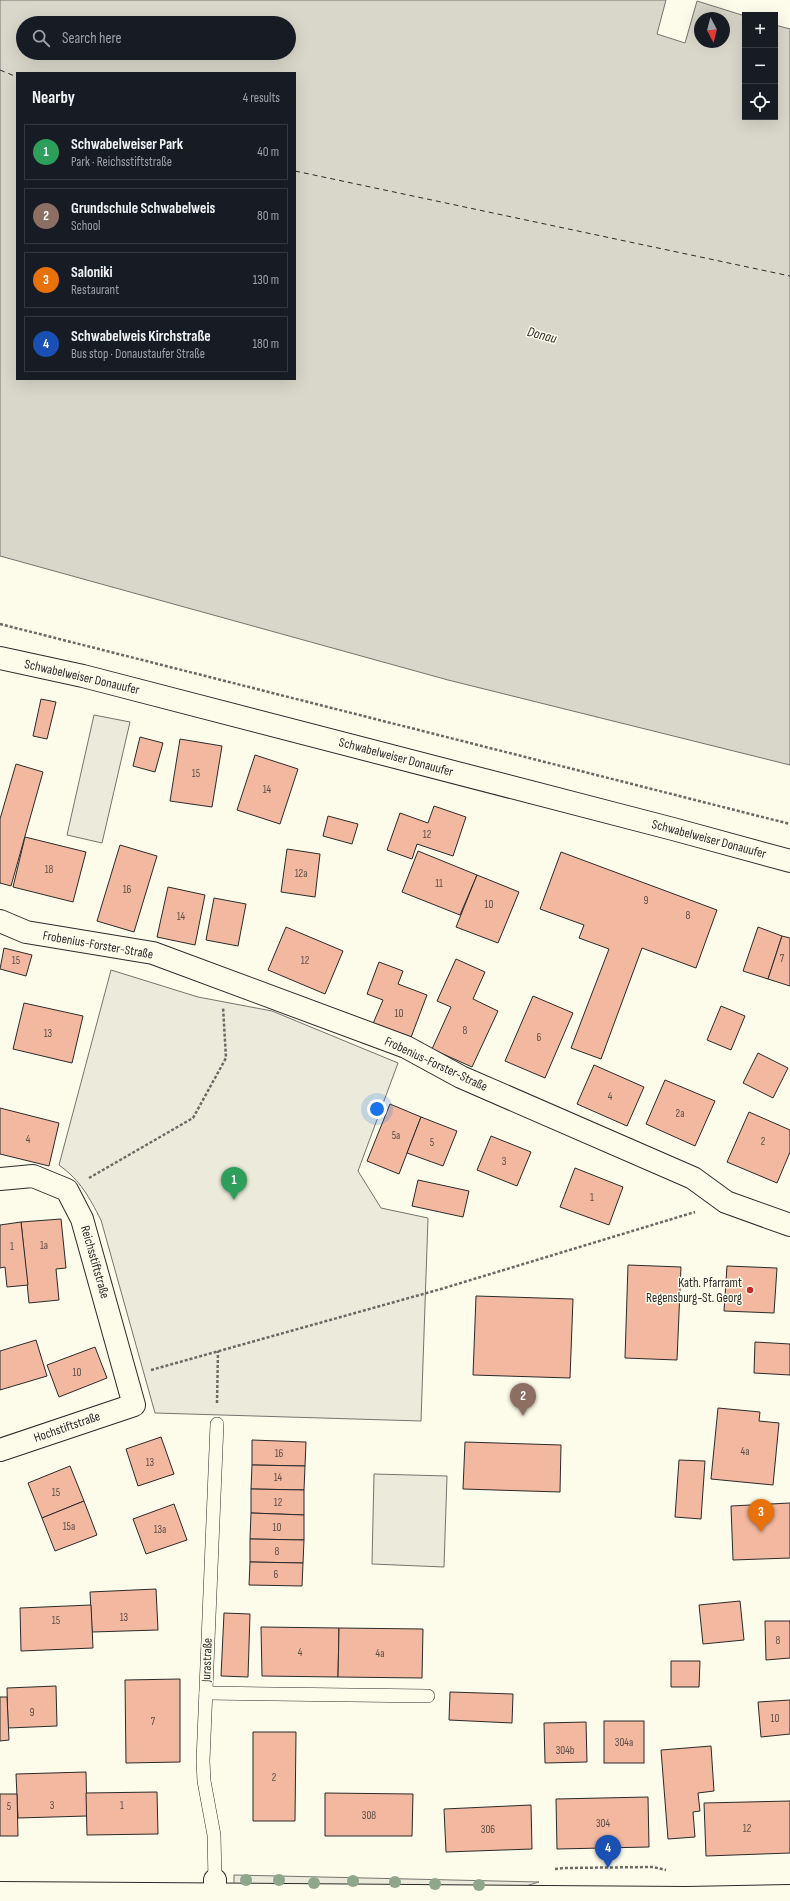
<!DOCTYPE html>
<html lang="en">
<head>
<meta charset="utf-8">
<style>
  body { margin:0; font-family:"Sofia Sans Condensed",sans-serif; background:#20242c; color:#f1f3f6 }
  .controls { position:absolute; right:12px; top:12px; display:grid; overflow:hidden; border-radius:0px; box-shadow:0 4px 16px #0002 }
  .controls button { width:36px; height:36px; display:grid; place-items:center; padding:0; border:0; border-bottom:1px solid #363941; background:#171b24; color:#f1f3f6; font:20px sans-serif }
  .compass { position:absolute; left:694px; top:12px; width:36px; height:36px; border-radius:50%; background:#171b24; box-shadow:0 4px 16px #0002; rotate:173deg }
  .you { position:absolute; left:377px; top:1109px; width:14px; height:14px; margin:-10px; border:3px solid #fff; border-radius:50%; background:#1a73e8; box-shadow:0 0 0 6px #1a73e833 }
  .badge { display:grid; place-items:center; width:26px; height:26px; border-radius:50%; background:#c62828; color:#fff; font-size:13px; font-weight:700 }
  .pin { position:absolute; translate:-50% -33px; filter:drop-shadow(0 1px 2px #0008) }
  .pin::after { content:''; position:absolute; top:21px; width:14px; height:12px; background:inherit; clip-path:polygon(0 0,100% 0,50% 100%) }
  .list { margin:0; padding:0; list-style:none }
  h2 { display:flex; justify-content:space-between; align-items:center; height:52px; margin:0; padding:0 16px; font-size:17px }
  h2 small { font-size:13px; font-weight:400; color:#9ea1a6 }
  .list li { display:grid; grid-template-columns:26px 1fr auto; gap:12px; align-items:center; box-sizing:border-box; height:56px; margin:0 8px 8px; padding:0 8px; border:1px solid #363941; border-radius:0px }
  .list b { display:block; font-size:15px; white-space:nowrap }
  .list p { margin:0; font-size:13px; white-space:nowrap; color:#9ea1a6 }
  .list em { font-size:13px; font-style:normal; color:#9ea1a6 }
  .icon { flex:none; width:22px; height:22px; fill:none; stroke:currentColor; stroke-width:2; stroke-linecap:round; stroke-linejoin:round }
  .map { position:relative; flex:none; width:790px; height:1901px; overflow:hidden }
  .search { position:absolute; background:#171b24; box-shadow:0 4px 16px #0002; left:16px; top:16px; width:280px; height:44px; display:flex; align-items:center; gap:10px; box-sizing:border-box; padding:0 14px; border-radius:22px; color:#9ea1a6; font-size:15px }
  .panel { position:absolute; background:#171b24; box-shadow:0 4px 16px #0002; left:16px; top:72px; width:280px; height:308px; border-radius:0px }
  .map>svg:first-child { display:block }
  .green { fill:#ecebdb; stroke:#74746e }
  .parking { fill:#eceadb; stroke:#74746e }
  .water { fill:#d8d7c9; stroke:#74746e; fill-rule:evenodd }
  .lines { fill:none; stroke-linecap:round; stroke-linejoin:round }
  .ferry { stroke:#2b2b2b; stroke-width:1; stroke-dasharray:5 4; stroke-linecap:butt }
  .building { fill:#f2b8a0; stroke:#2b2b2b }
  .service-casing { stroke:#2b2b2b; stroke-width:14 }
  .minor-casing { stroke:#2b2b2b; stroke-width:24 }
  .secondary-casing { stroke:#2b2b2b; stroke-width:24 }
  .path { stroke:#6a6964; stroke-width:2.5; stroke-dasharray:3 2; stroke-linecap:butt }
  .service { stroke:#fdfbea; stroke-width:13 }
  .minor { stroke:#fdfbea; stroke-width:22 }
  .secondary { stroke:#fdfbea; stroke-width:22 }
  .tree { fill:#8ea78a }
  .poi-dot { fill:#c62828; stroke:#fdfbea; stroke-width:1.5 }
  .labels { text-anchor:middle; dominant-baseline:central; stroke-width:3; stroke-linejoin:round; paint-order:stroke }
  .number-label { font-size:11px; fill:#5d4e48 }
  .street-label { font-size:13px; fill:#2b2b2b; stroke:#fdfbea }
  .poi-label { font-size:13px; fill:#2b2b2b; stroke:#fdfbea; text-anchor:end }
  .water-label { font-size:14px; font-style:italic; fill:#2b2b2b; stroke:#fdfbea }
</style>
</head>
<body>
<div class="map">
<svg width="790" height="1901" viewBox="0 0 790 1901">
  <rect width="100%" height="100%" fill="#fdfbea"/>
  <g class="green">
    <path d="M111 970 198 997 272 1011 398 1063 358 1171 381 1208 428 1218 421 1421 155 1413 101 1220C89 1197 81 1181 59 1165Z"/>
    <path d="M374 1474 447 1476 444 1567 372 1564Z"/>
    <path d="M234 1875 539 1882 519 1888 234 1886Z"/>
  </g>
  <path class="parking" d="M94 715 130 722 102 843 67 835Z"/>
  <path class="water" d="M0 0H666L657 34 685 43 697 1 745 16V117H775V25L790 29V765L448 680 0 556ZM700 18H724V42H700ZM23 23H289V53H23ZM17 73H295V379H17Z"/>
  <g class="lines">
    <g class="ferry">
      <path d="M0 70 17 77"/>
      <path d="M295 171 790 276"/>
    </g>
  </g>
  <g class="building">
    <path d="M41 699 56 702 47 739 33 736Z"/>
    <path d="M140 737 163 743 155 772 133 766Z"/>
    <path d="M180 739 222 746 212 807 170 801Z"/>
    <path d="M255 755 298 769 280 824 237 810Z"/>
    <path d="M16 764 43 772 11 886 0 883V819Z"/>
    <path d="M434 806 466 817 453 856 417 844 412 859 387 850 400 813 428 823Z"/>
    <path d="M328 816 358 824 352 844 323 836Z"/>
    <path d="M25 837 86 852 73 902 13 887Z"/>
    <path d="M120 845 157 856 134 932 97 921Z"/>
    <path d="M287 849 320 854 315 897 281 892Z"/>
    <path d="M418 851 477 875 460 915 402 892Z"/>
    <path d="M561 852 717 910 696 968 642 948 601 1059 571 1048 609 949 579 938 584 925 540 909Z"/>
    <path d="M477 875 519 892 498 943 456 927Z"/>
    <path d="M168 887 205 895 195 945 157 937Z"/>
    <path d="M214 898 246 904 238 946 206 940Z"/>
    <path d="M286 927 343 951 325 994 268 970Z"/>
    <path d="M758 927 782 936 768 979 743 971Z"/>
    <path d="M782 936 790 938V986L768 979Z"/>
    <path d="M4 948 32 955 26 976 0 969Z"/>
    <path d="M456 959 485 972 473 999 498 1011 472 1067 432 1049 451 1007 437 1001Z"/>
    <path d="M379 962 403 971 398 984 427 995 410 1040 372 1026 383 1000 367 994Z"/>
    <path d="M533 996 573 1013 545 1078 505 1061Z"/>
    <path d="M24 1003 83 1016 72 1063 13 1049Z"/>
    <path d="M721 1006 745 1016 731 1050 707 1040Z"/>
    <path d="M758 1053 788 1068 773 1098 743 1083Z"/>
    <path d="M594 1065 644 1087 627 1126 577 1104Z"/>
    <path d="M665 1080 715 1101 695 1146 646 1124Z"/>
    <path d="M390 1104 421 1117 399 1174 367 1161Z"/>
    <path d="M0 1108 59 1123 49 1166 0 1154Z"/>
    <path d="M749 1112 790 1130V1152L777 1183 727 1162Z"/>
    <path d="M421 1117 457 1131 443 1166 407 1153Z"/>
    <path d="M491 1136 531 1152 517 1186 477 1170Z"/>
    <path d="M575 1168 623 1187 609 1225 560 1207Z"/>
    <path d="M418 1180 469 1191 463 1217 412 1206Z"/>
    <path d="M61 1219 66 1268 56 1269 59 1300 29 1303 21 1222Z"/>
    <path d="M21 1222 28 1285 7 1287 5 1267 0 1268V1225Z"/>
    <path d="M628 1265 681 1267 677 1360 625 1358Z"/>
    <path d="M727 1266 777 1268 774 1313 724 1311Z"/>
    <path d="M476 1296 573 1299 570 1378 473 1375Z"/>
    <path d="M36 1340 47 1376 0 1390V1351Z"/>
    <path d="M755 1342 790 1344V1375L754 1373Z"/>
    <path d="M95 1347 107 1378 59 1397 47 1365Z"/>
    <path d="M718 1408 760 1412 759 1421 779 1423 773 1485 711 1479Z"/>
    <path d="M161 1437 174 1474 138 1486 126 1449Z"/>
    <path d="M252 1440 306 1442 305 1466 252 1465Z"/>
    <path d="M465 1442 561 1445 560 1492 463 1489Z"/>
    <path d="M679 1460 705 1461 701 1519 675 1517Z"/>
    <path d="M252 1465 305 1466 304 1490 251 1489Z"/>
    <path d="M70 1466 84 1501 42 1518 28 1483Z"/>
    <path d="M251 1489 304 1490V1515L251 1513Z"/>
    <path d="M84 1501 97 1535 55 1551 42 1518Z"/>
    <path d="M790 1503V1558L733 1560 731 1506Z"/>
    <path d="M174 1504 187 1540 146 1554 133 1519Z"/>
    <path d="M251 1513 304 1515V1540L250 1539Z"/>
    <path d="M250 1539 304 1540 303 1563 250 1562Z"/>
    <path d="M250 1562 303 1563 302 1586 249 1585Z"/>
    <path d="M156 1589 158 1630 92 1632 90 1592Z"/>
    <path d="M740 1601 744 1640 703 1644 699 1605Z"/>
    <path d="M91 1605 93 1648 21 1651 20 1608Z"/>
    <path d="M224 1613 250 1614 248 1677 221 1676Z"/>
    <path d="M765 1621H790V1658L766 1660Z"/>
    <path d="M261 1627 339 1628 338 1677 262 1676Z"/>
    <path d="M339 1628 423 1629 422 1678 338 1677Z"/>
    <path d="M671 1661H700L699 1687H671Z"/>
    <path d="M180 1679V1762L126 1763 125 1680Z"/>
    <path d="M56 1686 57 1726 8 1728 7 1688Z"/>
    <path d="M450 1692 513 1694 512 1723 449 1720Z"/>
    <path d="M0 1697H7L9 1740 0 1741Z"/>
    <path d="M790 1700V1734L761 1737 758 1702Z"/>
    <rect x="604" y="1721" width="40" height="42"/>
    <path d="M586 1722 587 1762 545 1763 544 1723Z"/>
    <path d="M253 1732H296L295 1821H253Z"/>
    <path d="M711 1746 714 1791 698 1793 700 1811 693 1812 695 1837 668 1839 661 1750Z"/>
    <path d="M86 1772 87 1816 18 1818 16 1774Z"/>
    <path d="M157 1792 158 1834 87 1835 86 1793Z"/>
    <path d="M325 1793 413 1794 412 1836H325Z"/>
    <path d="M0 1794H17L18 1836H0Z"/>
    <path d="M648 1797 649 1847 557 1849 556 1799Z"/>
    <path d="M790 1801V1853L706 1856 704 1803Z"/>
    <path d="M531 1805 532 1849 446 1852 444 1809Z"/>
  </g>
  <g class="lines">
    <defs>
      <g id="service">
        <path d="M206 1693 428 1696"/>
        <path d="M215 1880 214 1835 204 1781 203 1761 217 1424"/>
      </g>
      <g id="minor">
        <path d="M0 658 83 676 673 829 790 861"/>
        <path d="M0 921 26 932 153 953 406 1047 461 1077 693 1178 726 1202 790 1225"/>
        <path d="M0 1179 33 1176 67 1190 82 1219 134 1405 0 1450"/>
        <path d="M215 1880V1895"/>
      </g>
      <path id="secondary" d="M0 1893 686 1898 790 1896"/>
    </defs>
    <use href="#service" class="service-casing"/>
    <use href="#minor" class="minor-casing"/>
    <use href="#secondary" class="secondary-casing"/>
    <g class="path">
      <path d="M0 624 790 824"/>
      <path d="M89 1178 193 1118 226 1058 223 1007"/>
      <path d="M151 1370 441 1289 695 1212"/>
      <path d="M217 1403 218 1351"/>
      <path d="M555 1869 564 1868 653 1867 666 1870"/>
    </g>
    <use href="#service" class="service"/>
    <use href="#minor" class="minor"/>
    <use href="#secondary" class="secondary"/>
  </g>
  <g class="tree">
    <circle cx="246" cy="1880" r="6"/>
    <circle cx="279" cy="1880" r="6"/>
    <circle cx="353" cy="1881" r="6"/>
    <circle cx="395" cy="1882" r="6"/>
    <circle cx="314" cy="1883" r="6"/>
    <circle cx="435" cy="1884" r="6"/>
    <circle cx="479" cy="1885" r="6"/>
  </g>
  <circle class="poi-dot" cx="750" cy="1290" r="4"/>
  <g class="labels">
    <g class="number-label">
      <text x="196" y="773">15</text>
      <text x="267" y="789">14</text>
      <text x="427" y="834">12</text>
      <text x="49" y="869">18</text>
      <text x="301" y="873">12a</text>
      <text x="439" y="883">11</text>
      <text x="127" y="889">16</text>
      <text x="646" y="900">9</text>
      <text x="489" y="904">10</text>
      <text x="688" y="915">8</text>
      <text x="181" y="916">14</text>
      <text x="782" y="958">7</text>
      <text x="16" y="960">15</text>
      <text x="305" y="960">12</text>
      <text x="399" y="1013">10</text>
      <text x="465" y="1030">8</text>
      <text x="48" y="1033">13</text>
      <text x="539" y="1037">6</text>
      <text x="610" y="1096">4</text>
      <text x="680" y="1113">2a</text>
      <text x="396" y="1135">5a</text>
      <text x="28" y="1139">4</text>
      <text x="763" y="1141">2</text>
      <text x="432" y="1142">5</text>
      <text x="504" y="1161">3</text>
      <text x="592" y="1197">1</text>
      <text x="44" y="1245">1a</text>
      <text x="12" y="1246">1</text>
      <text x="77" y="1372">10</text>
      <text x="745" y="1451">4a</text>
      <text x="279" y="1453">16</text>
      <text x="150" y="1462">13</text>
      <text x="278" y="1477">14</text>
      <text x="56" y="1492">15</text>
      <text x="278" y="1502">12</text>
      <text x="69" y="1526">15a</text>
      <text x="277" y="1527">10</text>
      <text x="160" y="1529">13a</text>
      <text x="277" y="1551">8</text>
      <text x="276" y="1574">6</text>
      <text x="124" y="1617">13</text>
      <text x="56" y="1620">15</text>
      <text x="778" y="1640">8</text>
      <text x="300" y="1652">4</text>
      <text x="380" y="1653">4a</text>
      <text x="32" y="1712">9</text>
      <text x="775" y="1718">10</text>
      <text x="153" y="1721">7</text>
      <text x="624" y="1742">304a</text>
      <text x="565" y="1750">304b</text>
      <text x="274" y="1777">2</text>
      <text x="52" y="1805">3</text>
      <text x="122" y="1805">1</text>
      <text x="9" y="1806">5</text>
      <text x="369" y="1815">308</text>
      <text x="603" y="1823">304</text>
      <text x="747" y="1828">12</text>
      <text x="488" y="1829">306</text>
    </g>
    <g class="street-label">
      <text transform="translate(82 677) rotate(13)">Schwabelweiser Donauufer</text>
      <text transform="translate(396 757) rotate(15)">Schwabelweiser Donauufer</text>
      <text transform="translate(709 839) rotate(15)">Schwabelweiser Donauufer</text>
      <text transform="translate(98 945) rotate(10)">Frobenius-Forster-Straße</text>
      <text transform="translate(436 1064) rotate(25)">Frobenius-Forster-Straße</text>
      <text transform="translate(95 1262) rotate(74)">Reichsstiftstraße</text>
      <text transform="translate(67 1427) rotate(-19)">Hochstiftstraße</text>
      <text transform="translate(207 1660) rotate(-88)">Jurastraße</text>
    </g>
    <g class="poi-label">
      <text x="742" y="1283">Kath. Pfarramt<tspan x="742" dy="15">Regensburg-St. Georg</tspan></text>
    </g>
    <g class="water-label">
      <text transform="translate(542 335) rotate(15)">Donau</text>
    </g>
  </g>
</svg>
<div class="controls">
<button>+</button>
<button>−</button>
<button><svg class="icon" aria-label="locate" viewBox="0 0 24 24"><circle cx="12" cy="12" r="6"/><path d="M12 2v4M12 18v4M2 12h4M18 12h4"/></svg></button>
</div>
<svg class="compass" viewBox="-18 -18 36 36"><path d="M0-13l5 13h-10z" fill="#e53935"/><path d="M0 13l5-13h-10z" fill="#9ea1a6"/></svg>
<div class="you"></div>
<div class="pin badge" style="left:234px;top:1200px;background:#2e9e5b">1</div>
<div class="pin badge" style="left:523px;top:1416px;background:#8d6e63">2</div>
<div class="pin badge" style="left:761px;top:1532px;background:#e8710a">3</div>
<div class="pin badge" style="left:608px;top:1868px;background:#1a4fb4">4</div>
<div class="search"><svg class="icon" aria-label="search" viewBox="0 0 24 24"><circle cx="10" cy="10" r="6"/><path d="M15 15l6 6"/></svg>Search here</div>
<section class="panel">
<h2>Nearby<small>4 results</small></h2>
<ul class="list">
<li><span class="badge" style="background:#2e9e5b">1</span><div><b>Schwabelweiser Park</b><p>Park · Reichsstiftstraße</p></div><em>40 m</em></li>
<li><span class="badge" style="background:#8d6e63">2</span><div><b>Grundschule Schwabelweis</b><p>School</p></div><em>80 m</em></li>
<li><span class="badge" style="background:#e8710a">3</span><div><b>Saloniki</b><p>Restaurant</p></div><em>130 m</em></li>
<li><span class="badge" style="background:#1a4fb4">4</span><div><b>Schwabelweis Kirchstraße</b><p>Bus stop · Donaustaufer Straße</p></div><em>180 m</em></li>
</ul>
</section>
</div>
</body>
</html>
